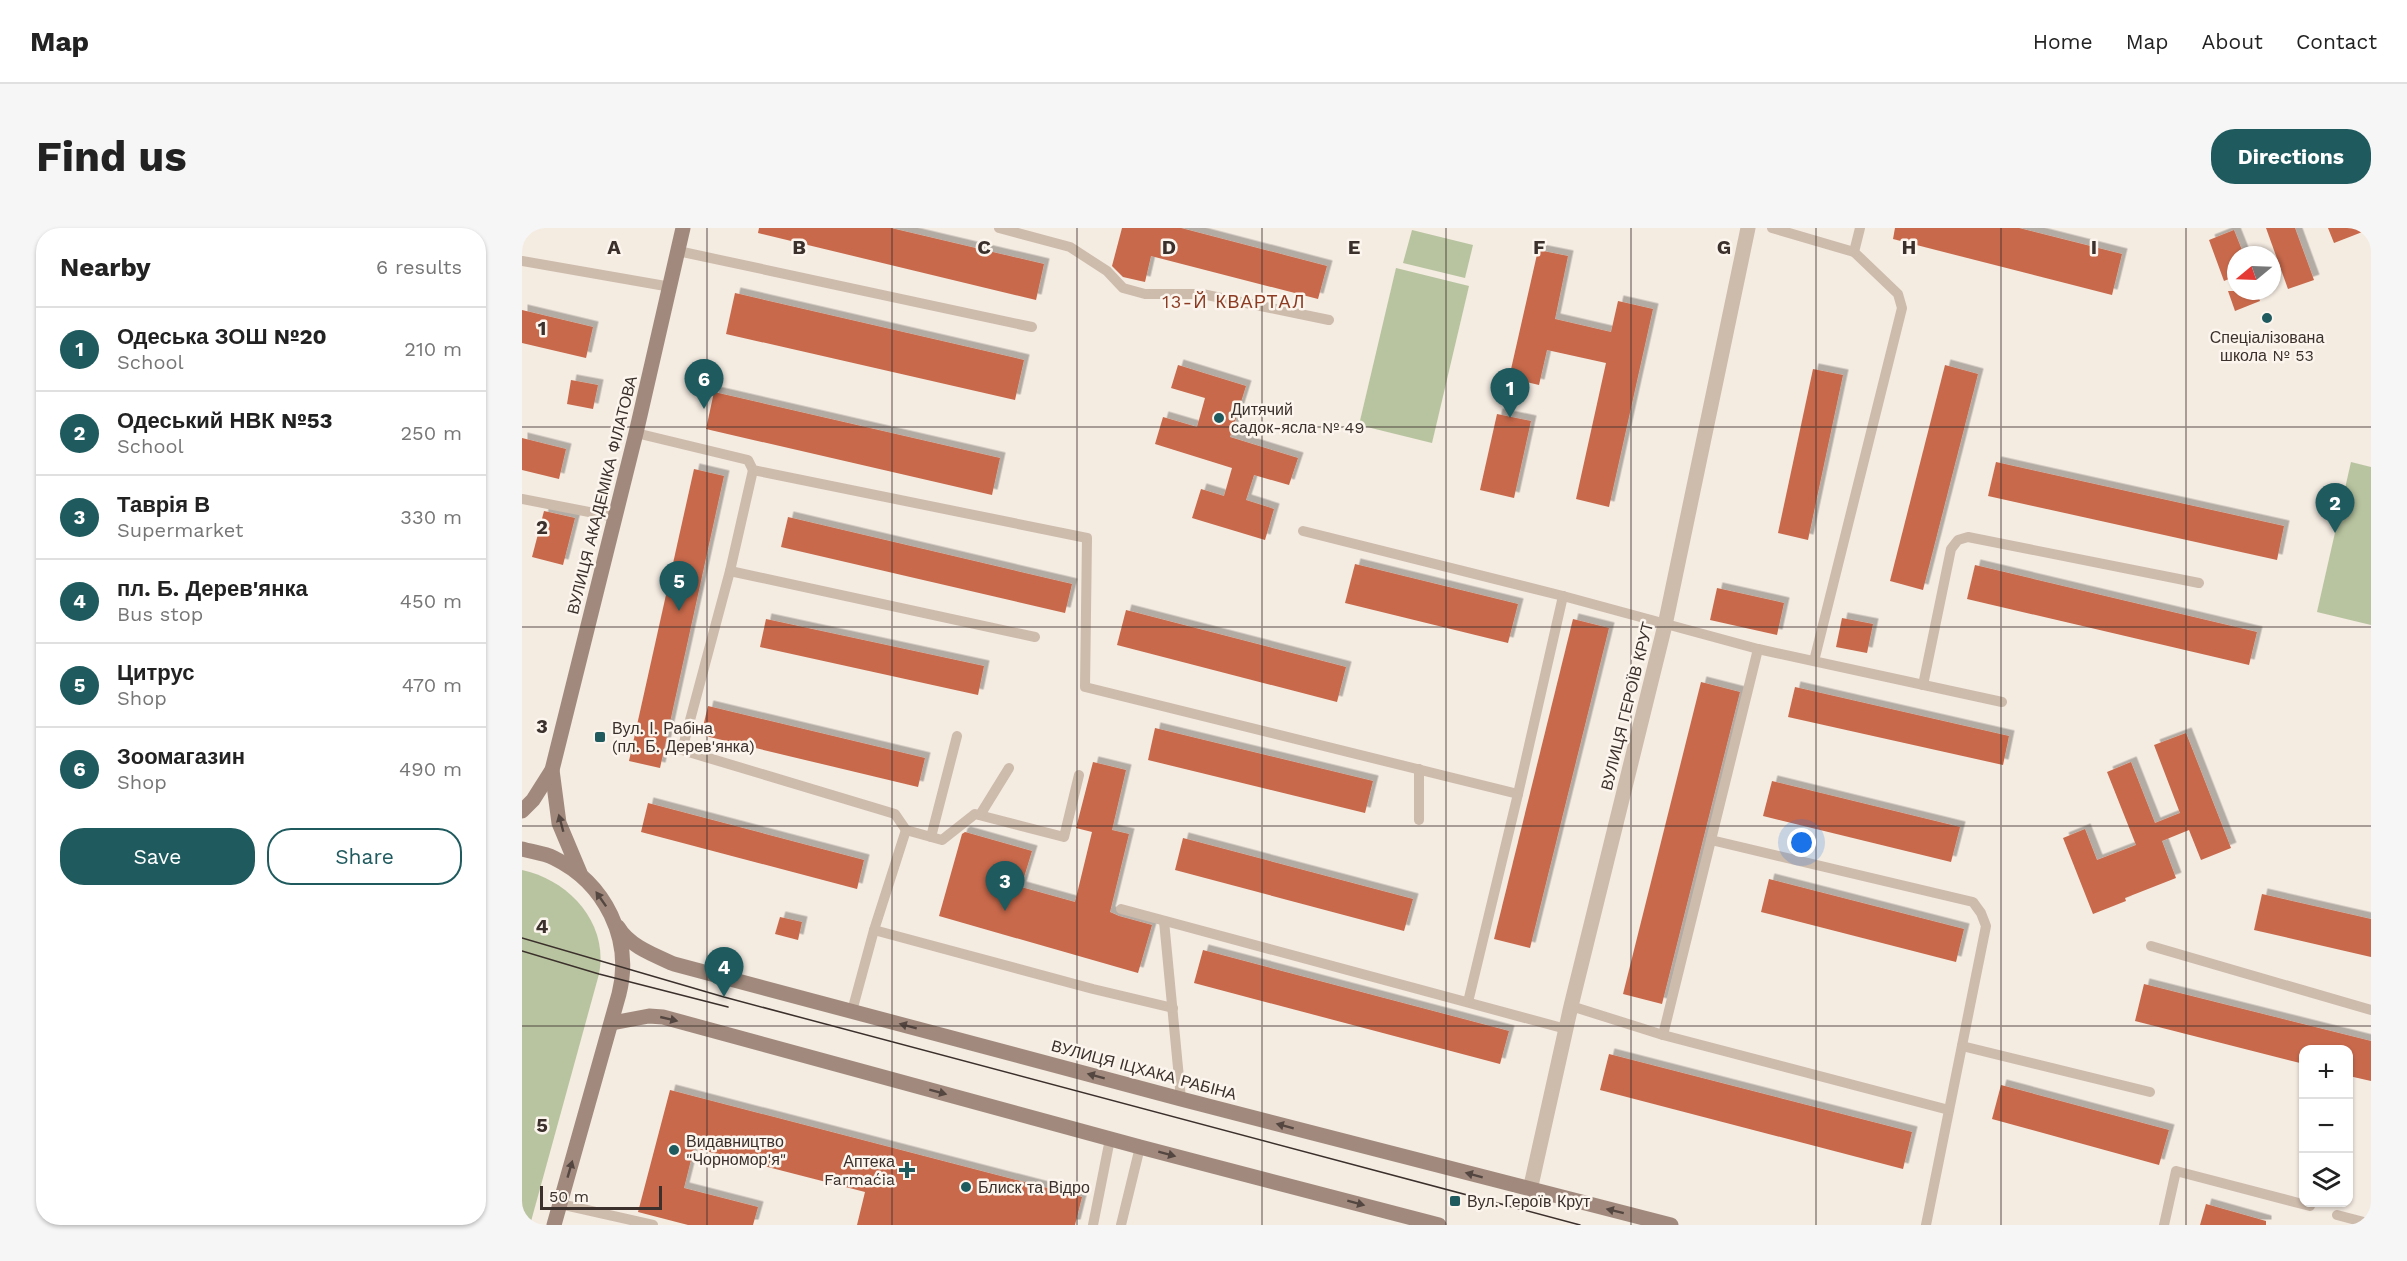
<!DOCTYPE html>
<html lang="en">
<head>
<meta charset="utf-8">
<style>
  body { margin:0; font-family:"Work Sans",sans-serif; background:#f6f6f6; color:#222 }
  .controls { position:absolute; right:18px; bottom:18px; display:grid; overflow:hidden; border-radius:12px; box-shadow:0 2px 4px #0004 }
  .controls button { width:54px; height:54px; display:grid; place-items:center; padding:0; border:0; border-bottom:2px solid #e0e0e0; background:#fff; color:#222; font:30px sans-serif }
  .compass { position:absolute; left:1705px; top:18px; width:54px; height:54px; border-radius:50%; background:#fff; box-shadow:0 2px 4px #0004; rotate:251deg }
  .scale { position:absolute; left:18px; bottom:15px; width:122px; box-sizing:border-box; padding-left:6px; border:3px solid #3b302b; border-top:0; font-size:16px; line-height:21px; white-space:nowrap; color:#3b302b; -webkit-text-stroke:4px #fbf5ee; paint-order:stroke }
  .you { position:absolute; left:1280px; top:615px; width:21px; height:21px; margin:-15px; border:4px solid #fff; border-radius:50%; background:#1a73e8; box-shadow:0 0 0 9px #1a73e833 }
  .badge { display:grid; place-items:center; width:39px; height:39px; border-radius:50%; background:#1f5a5e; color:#fff; font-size:20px; font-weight:700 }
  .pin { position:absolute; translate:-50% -50px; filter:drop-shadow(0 2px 3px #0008) }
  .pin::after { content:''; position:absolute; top:32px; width:21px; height:18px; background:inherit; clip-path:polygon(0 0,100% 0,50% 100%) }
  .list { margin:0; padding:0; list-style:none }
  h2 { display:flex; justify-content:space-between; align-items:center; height:78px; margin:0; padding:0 24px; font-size:26px }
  h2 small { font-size:20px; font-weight:400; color:#767676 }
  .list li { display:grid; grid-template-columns:39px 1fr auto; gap:18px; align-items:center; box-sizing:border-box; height:84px; padding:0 24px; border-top:2px solid #e0e0e0 }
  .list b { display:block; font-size:22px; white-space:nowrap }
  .list p { margin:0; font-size:20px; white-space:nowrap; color:#767676 }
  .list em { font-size:20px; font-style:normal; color:#767676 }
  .actions { display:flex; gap:12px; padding:18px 24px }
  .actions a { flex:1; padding:14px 0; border:2px solid #1f5a5e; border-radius:24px; text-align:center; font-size:21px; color:#1f5a5e }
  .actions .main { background:#1f5a5e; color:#fff }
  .icon { flex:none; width:33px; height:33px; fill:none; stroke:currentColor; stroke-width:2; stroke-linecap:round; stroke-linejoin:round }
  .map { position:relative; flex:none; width:1849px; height:997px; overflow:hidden; border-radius:24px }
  header { display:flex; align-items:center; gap:36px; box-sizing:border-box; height:84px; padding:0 30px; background:#fff; border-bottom:2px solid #e0e0e0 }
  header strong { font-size:28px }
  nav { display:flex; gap:33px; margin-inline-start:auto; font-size:21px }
  .intro { display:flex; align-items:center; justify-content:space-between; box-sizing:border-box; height:144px; padding:0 36px }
  h1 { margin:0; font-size:42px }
  .button { padding:15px 27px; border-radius:24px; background:#1f5a5e; color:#fff; font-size:21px; font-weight:700 }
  main { display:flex; gap:36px; padding:0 36px }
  aside { flex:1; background:#fff; border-radius:24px; box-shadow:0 2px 4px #0004 }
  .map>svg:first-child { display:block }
  .green { fill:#b8c4a0 }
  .building { fill:#c8694b; filter:url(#shadow) }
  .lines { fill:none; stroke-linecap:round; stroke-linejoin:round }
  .lane { stroke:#cdbbac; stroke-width:10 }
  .street { stroke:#cdbbac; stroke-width:15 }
  .secondary { stroke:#a18a7d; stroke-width:15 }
  .tram { stroke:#3b302b; stroke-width:1.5 }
  .oneway { fill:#544640 }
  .grid { fill:none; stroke:#3b302b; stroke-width:1.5; stroke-opacity:0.55 }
  .poi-dot { fill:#1f5a5e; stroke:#fbf5ee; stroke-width:2 }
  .labels { text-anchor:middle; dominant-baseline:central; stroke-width:5; stroke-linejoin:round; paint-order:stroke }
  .poi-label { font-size:16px; fill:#3b302b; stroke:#fbf5ee; text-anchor:start }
  .street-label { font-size:16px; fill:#3b302b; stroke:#fbf5ee }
  .neighbourhood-label { font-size:18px; letter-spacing:1.5px; fill:#8c3b22; stroke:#fbf5ee }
  .grid-label { font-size:20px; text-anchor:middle; font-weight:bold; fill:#3b302b; stroke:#fbf5ee; stroke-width:5; stroke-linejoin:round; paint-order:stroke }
</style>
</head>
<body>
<header>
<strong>Map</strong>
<nav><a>Home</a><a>Map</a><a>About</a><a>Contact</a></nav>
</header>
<div class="intro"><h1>Find us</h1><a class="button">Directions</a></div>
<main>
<aside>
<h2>Nearby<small>6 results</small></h2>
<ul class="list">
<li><span class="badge">1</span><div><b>Одеська ЗОШ №20</b><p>School</p></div><em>210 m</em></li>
<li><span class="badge">2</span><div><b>Одеський НВК №53</b><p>School</p></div><em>250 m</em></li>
<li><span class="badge">3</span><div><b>Таврія В</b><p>Supermarket</p></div><em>330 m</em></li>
<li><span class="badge">4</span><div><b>пл. Б. Дерев'янка</b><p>Bus stop</p></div><em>450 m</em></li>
<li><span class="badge">5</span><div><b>Цитрус</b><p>Shop</p></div><em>470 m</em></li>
<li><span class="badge">6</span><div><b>Зоомагазин</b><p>Shop</p></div><em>490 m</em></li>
</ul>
<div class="actions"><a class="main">Save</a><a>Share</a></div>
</aside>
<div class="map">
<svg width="1849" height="997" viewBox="0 0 1849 997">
  <defs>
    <filter id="shadow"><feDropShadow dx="5.5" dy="-5.5" stdDeviation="0" flood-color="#0004"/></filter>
  </defs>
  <rect width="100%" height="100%" fill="#f4ebe1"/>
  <g class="green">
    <path d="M890 2 951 17 943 50 881 35Z"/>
    <path d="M874 40 947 58 910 215 837 197Z"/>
    <path d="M1829 234 1849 239V397L1795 384Z"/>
    <path d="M0 642C47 652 87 695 77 746L8 997H0Z"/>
  </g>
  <g class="building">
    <path d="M237 0H369L522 36 514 72 236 5Z"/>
    <path d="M600 0H659L805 38 796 71 629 28 623 54 601 49 590 38Z"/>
    <path d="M1373 0H1497L1600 26 1590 67 1371 11Z"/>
    <path d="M1744 0H1773L1792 52 1766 61Z"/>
    <path d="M1806 0H1848V1L1812 15Z"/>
    <path d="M1712 2 1722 27H1714V48L1702 53 1687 12Z"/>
    <path d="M1016 22 1046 28 1033 91 1089 104 1096 73 1131 81 1087 279 1054 271 1084 135 1025 122 1017 157 987 150Z"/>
    <path d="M1706 63H1734L1738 73 1713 83Z"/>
    <path d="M213 65 502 132 493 172 204 106Z"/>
    <path d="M0 82 71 99 64 130 0 115Z"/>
    <path d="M656 137 724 158 708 209 776 230 767 257 732 247 724 272 752 281 743 312 670 290 679 261 702 268 710 240 633 216 641 189 675 199 683 170 649 160Z"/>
    <path d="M1423 137 1456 146 1401 362 1368 353Z"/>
    <path d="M1291 141 1321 147 1286 312 1256 305Z"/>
    <path d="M49 152 76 157 71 181 45 176Z"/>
    <path d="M192 164 478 230 470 267 184 201Z"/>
    <path d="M975 186 1009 193 992 270 958 262Z"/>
    <path d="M0 210 44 221 37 251 0 242Z"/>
    <path d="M1474 234 1762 298 1755 332 1466 268Z"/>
    <path d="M172 241 202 248 138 540 107 533Z"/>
    <path d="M22 283 53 290 41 337 10 329Z"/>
    <path d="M266 289 550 356 543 385 259 319Z"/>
    <path d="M833 336 996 376 986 415 823 375Z"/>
    <path d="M1453 337 1735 404 1727 437 1445 371Z"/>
    <path d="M1195 360 1262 375 1255 407 1188 392Z"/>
    <path d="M604 382 824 439 815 474 595 417Z"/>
    <path d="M1320 390 1351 396 1345 425 1314 419Z"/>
    <path d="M244 391 462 438 456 467 238 419Z"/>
    <path d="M1051 391 1087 400 1008 720 972 711Z"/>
    <path d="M1179 454 1218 464 1140 776 1101 766Z"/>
    <path d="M1273 459 1487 508 1481 537 1266 489Z"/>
    <path d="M186 478 403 530 396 559 179 507Z"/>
    <path d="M633 500 851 553 843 585 626 532Z"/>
    <path d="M1664 505 1709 620 1679 632 1667 602 1640 613 1654 650 1603 670 1604 673 1571 686 1541 610 1563 601 1575 632 1614 617 1585 544 1609 534 1633 595 1658 585 1632 517Z"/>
    <path d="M571 534 604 542 590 602 607 606 588 684 597 688 630 697 616 745 417 688 440 606 443 604 510 623 499 659 553 674 570 604 554 600Z"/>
    <path d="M1250 553 1438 599 1429 634 1241 588Z"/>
    <path d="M126 575 342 632 335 661 119 604Z"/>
    <path d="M661 610 891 671 882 703 653 642Z"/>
    <path d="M1247 651 1442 701 1434 734 1239 684Z"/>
    <path d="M1740 666 1849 691V729L1732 702Z"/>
    <path d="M258 689 280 694 276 712 253 706Z"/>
    <path d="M681 722 987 803 978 836 672 755Z"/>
    <path d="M1622 756 1849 813V853L1827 848V822H1782V836L1613 793Z"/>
    <path d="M1087 826 1390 904 1381 941 1078 862Z"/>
    <path d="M1479 857 1647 902 1637 937 1470 891Z"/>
    <path d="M148 862 560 969 553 997H335L343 964 172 920 162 960 236 979 231 997H166L116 984Z"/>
    <path d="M1684 976 1744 993V997H1678Z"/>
  </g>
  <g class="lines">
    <g class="lane">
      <path d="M477 0 548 19 585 43 601 60 623 66H680L807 92"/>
      <path d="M1250 0 1332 24 1376 66 1380 80 1292 433"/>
      <path d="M156 23 510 99"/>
      <path d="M1332 24 1338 0"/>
      <path d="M0 33 149 59"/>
      <path d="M114 205 226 232 231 242 565 310 563 459 996 566"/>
      <path d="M231 242 208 343 160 522 373 586 384 602 420 612 453 586 542 609 557 547"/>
      <path d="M0 271 93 289"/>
      <path d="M781 303 1041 368 1236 421 1141 807"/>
      <path d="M208 343 513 409"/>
      <path d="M1236 421 1480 474"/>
      <path d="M1401 457 1429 321 1436 312 1446 309 1677 355"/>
      <path d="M458 587 487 540"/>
      <path d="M897 592V541"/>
      <path d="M409 609 435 508"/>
      <path d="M1189 612 1451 674 1459 685 1464 698 1404 997"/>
      <path d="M599 681 1044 801"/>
      <path d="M642 693 659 871"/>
      <path d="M352 702 571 761 651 780"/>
      <path d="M1629 718 1849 782"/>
      <path d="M946 774 996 566 1041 368"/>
      <path d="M1049 778 1141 807 1427 882"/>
      <path d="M330 783 352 702 384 602"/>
      <path d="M1440 818 1628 864"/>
      <path d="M38 976 131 997"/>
      <path d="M1815 987 1849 996"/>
      <path d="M571 997 588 911"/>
      <path d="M599 997 618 919"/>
      <path d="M1642 997 1654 943 1788 978"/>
    </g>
    <path class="street" d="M1008 962 1049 778 1143 397 1226 0"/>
    <g class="secondary">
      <path d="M30 542 37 595 58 645"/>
      <path d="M0 583 11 572 30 542 114 205 161 0"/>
      <path d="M0 621C10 624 22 625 32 630 83 655 111 711 97 766L32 997"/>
      <path d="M96 699C107 718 132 727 152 736L659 871 1149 997"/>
      <path d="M90 795 127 788 141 789 618 919 917 997"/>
    </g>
    <g class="tram">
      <path d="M0 710 202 769 1058 997"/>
      <path d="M0 723 77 746 206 779"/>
    </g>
  </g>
  <defs><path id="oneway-solid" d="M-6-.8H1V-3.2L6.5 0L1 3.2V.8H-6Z" transform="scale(1.5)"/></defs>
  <g class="oneway">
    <use href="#oneway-solid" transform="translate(39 595) rotate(-105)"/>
    <use href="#oneway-solid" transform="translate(79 671) rotate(-125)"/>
    <use href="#oneway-solid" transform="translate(147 791) rotate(13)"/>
    <use href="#oneway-solid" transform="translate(386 798) rotate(-165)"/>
    <use href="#oneway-solid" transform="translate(574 848) rotate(-165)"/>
    <use href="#oneway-solid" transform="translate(416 864) rotate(15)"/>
    <use href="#oneway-solid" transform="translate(763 898) rotate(-165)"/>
    <use href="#oneway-solid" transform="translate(645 926) rotate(15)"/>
    <use href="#oneway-solid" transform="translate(48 941) rotate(-74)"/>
    <use href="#oneway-solid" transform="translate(952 947) rotate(-165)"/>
    <use href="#oneway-solid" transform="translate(834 975) rotate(15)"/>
    <use href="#oneway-solid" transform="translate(1093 983) rotate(-166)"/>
  </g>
  <path class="grid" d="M185 0V997M370 0V997M555 0V997M740 0V997M924 0V997M1109 0V997M1294 0V997M1479 0V997M1664 0V997M0 199H1849M0 399H1849M0 598H1849M0 798H1849"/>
  <g class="poi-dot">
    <circle cx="1745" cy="90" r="6"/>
    <circle cx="697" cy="190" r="6"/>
    <rect x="72" y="503" width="12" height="12" rx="3"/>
    <circle cx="152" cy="922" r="6"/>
    <path d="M382 933h6v6h6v6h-6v6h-6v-6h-6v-6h6z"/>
    <circle cx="444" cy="959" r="6"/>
    <rect x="927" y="967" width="12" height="12" rx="3"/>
  </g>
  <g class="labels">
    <g class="poi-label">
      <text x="1745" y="109" text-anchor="middle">Спеціалізована<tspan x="1745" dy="18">школа № 53</tspan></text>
      <text x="709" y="181">Дитячий<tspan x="709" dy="18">садок-ясла № 49</tspan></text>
      <text x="90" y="500">Вул. І. Рабіна<tspan x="90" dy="18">(пл. Б. Дерев'янка)</tspan></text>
      <text x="164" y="913">Видавництво<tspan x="164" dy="18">"Чорномор'я"</tspan></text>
      <text x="373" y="933" text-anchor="end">Аптека<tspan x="373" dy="18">Farmaćia</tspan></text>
      <text x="456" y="959">Блиск та Відро</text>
      <text x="945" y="973">Вул. Героїв Крут</text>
    </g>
    <g class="street-label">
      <text transform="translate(80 267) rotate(-76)">ВУЛИЦЯ АКАДЕМІКА ФІЛАТОВА</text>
      <text transform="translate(1105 478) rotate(-76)">ВУЛИЦЯ ГЕРОЇВ КРУТ</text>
      <text transform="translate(622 842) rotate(15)">ВУЛИЦЯ ІЦХАКА РАБІНА</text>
    </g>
    <g class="neighbourhood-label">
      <text x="712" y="73">13-Й КВАРТАЛ</text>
    </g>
  </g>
  <g class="grid-label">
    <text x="92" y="26">A</text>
    <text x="277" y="26">B</text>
    <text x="462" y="26">C</text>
    <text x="647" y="26">D</text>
    <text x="832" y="26">E</text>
    <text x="1017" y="26">F</text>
    <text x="1202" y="26">G</text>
    <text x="1387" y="26">H</text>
    <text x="1572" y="26">I</text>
    <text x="20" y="107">1</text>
    <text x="20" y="306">2</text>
    <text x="20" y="505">3</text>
    <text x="20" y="705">4</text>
    <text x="20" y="904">5</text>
  </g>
</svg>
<div class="controls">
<button>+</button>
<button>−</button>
<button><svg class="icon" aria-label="layers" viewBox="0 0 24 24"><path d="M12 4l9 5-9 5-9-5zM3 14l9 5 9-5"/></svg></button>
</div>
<svg class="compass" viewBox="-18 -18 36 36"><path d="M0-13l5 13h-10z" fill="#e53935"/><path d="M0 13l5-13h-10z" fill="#767676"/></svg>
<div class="scale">50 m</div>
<div class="you"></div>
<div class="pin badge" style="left:988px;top:190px">1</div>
<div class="pin badge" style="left:1813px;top:305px">2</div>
<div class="pin badge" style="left:483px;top:683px">3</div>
<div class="pin badge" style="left:202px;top:769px">4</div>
<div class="pin badge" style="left:157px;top:383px">5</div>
<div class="pin badge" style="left:182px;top:181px">6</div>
</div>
</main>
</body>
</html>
